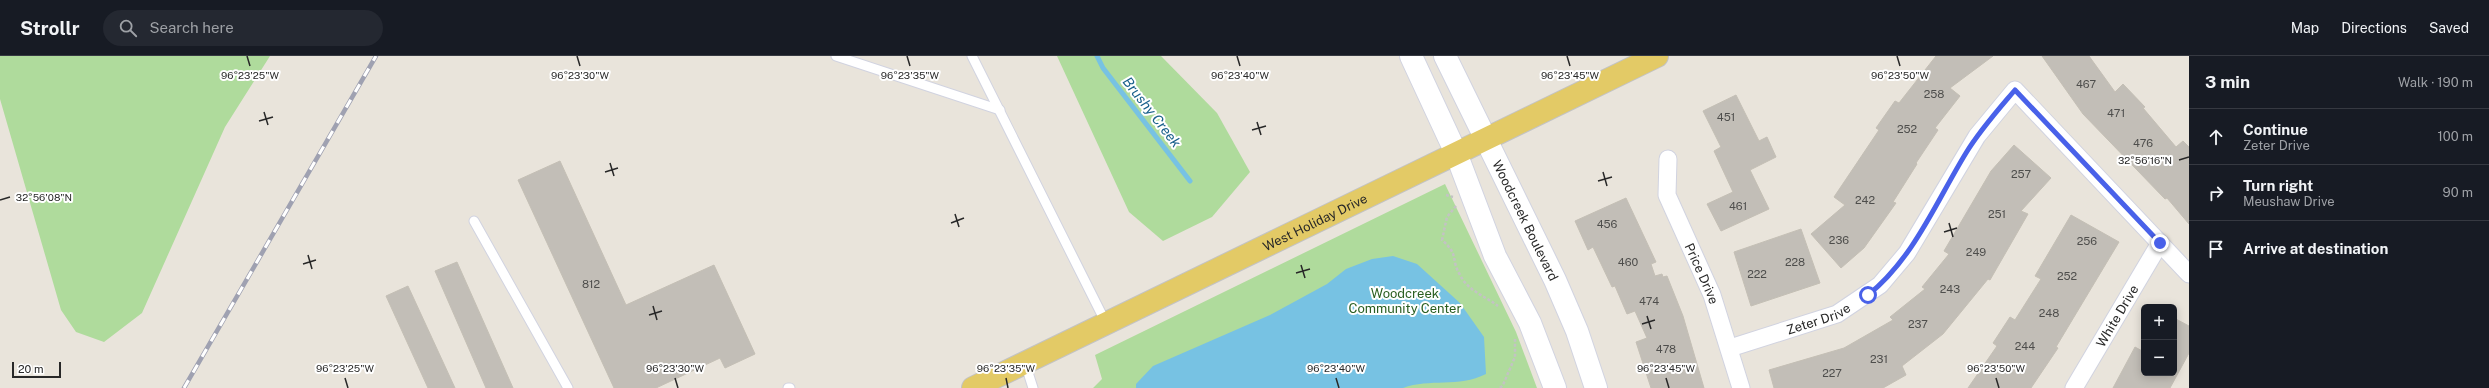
<!DOCTYPE html>
<html lang="en">
<head>
<meta charset="utf-8">
<style>
  body { margin:0; font-family:"Public Sans",sans-serif; background:#242831; color:#f1f3f6 }
  .controls { position:absolute; right:12px; bottom:12px; display:grid; overflow:hidden; border-radius:6px; box-shadow:0 2px 10px #0003 }
  .controls button { width:36px; height:36px; display:grid; place-items:center; padding:0; border:0; border-bottom:1px solid #363941; background:#171b24; color:#f1f3f6; font:20px sans-serif }
  .scale { position:absolute; left:12px; bottom:10px; width:49px; box-sizing:border-box; padding-left:4px; border:2px solid #282828; border-top:0; font-size:11px; line-height:14px; white-space:nowrap; color:#282828; -webkit-text-stroke:3px #fff; paint-order:stroke }
  .stop { position:absolute; width:12px; height:12px; margin:-9px; border:3px solid #4961e9; border-radius:50%; background:#fff }
  .stop.end { background:#4961e9; border-color:#fff; box-shadow:0 1px 4px #0008 }
  .list { margin:0; padding:0; list-style:none }
  h2 { display:flex; justify-content:space-between; align-items:center; height:52px; margin:0; padding:0 16px; font-size:17px }
  h2 small { font-size:13px; font-weight:400; color:#9ea1a6 }
  .list li { display:grid; grid-template-columns:26px 1fr auto; gap:12px; align-items:center; box-sizing:border-box; height:56px; padding:0 16px; border-top:1px solid #363941 }
  .list b { display:block; font-size:15px; white-space:nowrap }
  .list p { margin:0; font-size:13px; white-space:nowrap; color:#9ea1a6 }
  .list em { font-size:13px; font-style:normal; color:#9ea1a6 }
  .icon { flex:none; width:22px; height:22px; fill:none; stroke:currentColor; stroke-width:2; stroke-linecap:round; stroke-linejoin:round }
  .map { position:relative; flex:none; width:2189px; height:332px; overflow:hidden }
  header { display:flex; align-items:center; gap:24px; box-sizing:border-box; height:56px; padding:0 20px; background:#171b24; border-bottom:1px solid #363941 }
  header strong { font-size:19px }
  nav { display:flex; gap:22px; margin-inline-start:auto; font-size:14px }
  .search { width:280px; height:36px; background:#242831; display:flex; align-items:center; gap:10px; box-sizing:border-box; padding:0 14px; border-radius:22px; color:#9ea1a6; font-size:15px }
  main { display:flex }
  aside { flex:1; background:#171b24 }
  .map>svg:first-child { display:block }
  .green { fill:#afdb9c }
  .water { fill:#77c2e3 }
  .lines { fill:none; stroke-linecap:round; stroke-linejoin:round }
  .stream { stroke:#77c2e3; stroke-width:5 }
  .building { fill:#c2beb7; stroke:#c4bfb5 }
  .lane-casing { stroke:#d1d3e0; stroke-width:11 }
  .street-casing { stroke:#d1d3e0; stroke-width:19 }
  .secondary-casing { stroke:#d1d3e0; stroke-width:24 }
  .primary-casing { stroke:#c3c3c3; stroke-width:24 }
  .path { stroke:#c3c3c3; stroke-width:2.5; stroke-dasharray:3 2; stroke-linecap:butt }
  .lane { stroke:#fff; stroke-width:9 }
  .street { stroke:#fff; stroke-width:17 }
  .secondary { stroke:#fff; stroke-width:22 }
  .primary { stroke:#e3ca66; stroke-width:22 }
  .rail-casing { stroke:#9fa1b1; stroke-width:4.5 }
  .rail { stroke:#fff; stroke-width:3; stroke-dasharray:9; stroke-linecap:butt }
  .route { stroke:#4961e9; stroke-width:5 }
  .ticks { fill:none; stroke:#282828; stroke-width:1.5 }
  .labels { text-anchor:middle; dominant-baseline:central; stroke-width:4; stroke-linejoin:round; paint-order:stroke }
  .number-label { font-size:11px; fill:#4e4e4c }
  .street-label { font-size:13px; fill:#282828; stroke:#fff }
  .park-label { font-size:13px; fill:#2a5e20; stroke:#fff }
  .water-label { font-size:14px; font-style:italic; fill:#19608b; stroke:#fff }
  .ticks-label { font-size:10px; text-anchor:middle; fill:#282828; stroke:#fff; stroke-width:4; stroke-linejoin:round; paint-order:stroke }
</style>
</head>
<body>
<header>
<strong>Strollr</strong>
<div class="search"><svg class="icon" aria-label="search" viewBox="0 0 24 24"><circle cx="10" cy="10" r="6"/><path d="M15 15l6 6"/></svg>Search here</div>
<nav><a>Map</a><a>Directions</a><a>Saved</a></nav>
</header>
<main>
<div class="map">
<svg width="2189" height="332" viewBox="0 0 2189 332">
  <rect width="100%" height="100%" fill="#e9e4db"/>
  <g class="green">
    <path d="M0 0H270L225 71 142 257 104 286 76 276 61 254 0 43Z"/>
    <path d="M1057 0H1161L1217 57 1250 116 1212 161 1163 185 1129 156Z"/>
    <path d="M1445 128 1516 276 1537 332H1093L1102 323 1095 299Z"/>
  </g>
  <path class="water" d="M1393 200 1417 208 1460 247 1484 281 1486 318C1458 332 1430 322 1403 332H1136V328L1153 310 1270 259 1327 228 1346 213 1372 203Z"/>
  <g class="lines">
    <path class="stream" d="M1097 0 1103 12 1190 125"/>
  </g>
  <g class="building">
    <path d="M1936 0H1993L1950 32 1960 40 1935 72 1938 74 1916 107 1917 108 1893 146 1896 147 1864 192 1841 212 1811 178 1845 149 1834 141 1879 74 1876 72 1895 45 1899 47Z"/>
    <path d="M2042 0H2089L2115 36 2123 28 2145 51 2143 52 2176 91 2183 85 2189 91V168L2167 142 2165 143 2083 58Z"/>
    <path d="M1736 39 1759 85 1767 81 1776 101 1750 114 1769 153 1721 175 1707 148 1733 136 1714 95 1721 91 1703 55Z"/>
    <path d="M2014 89 2051 122 2021 155 2028 158 1990 224 1988 223 1943 278 1902 310 1906 319 1883 332H1774L1769 314 1844 292 1893 264 1890 261 1925 233 1922 231 1949 198 1944 195 1991 115Z"/>
    <path d="M560 105 626 249 714 209 755 298 725 312 720 302 656 332H614L518 124Z"/>
    <path d="M1626 142 1656 206 1651 208 1655 220 1662 218 1663 221 1667 220 1683 260 1704 332H1651L1636 286 1647 282 1635 255 1627 258 1615 230 1612 231 1593 191 1588 194 1575 165Z"/>
    <path d="M2071 159 2119 186 2056 291 2058 292 2031 332H1968L1997 290 1993 287 2010 261 2015 264 2041 223 2035 220Z"/>
    <path d="M1801 173 1820 227 1751 250 1734 196Z"/>
    <path d="M457 206 513 332H486L435 215Z"/>
    <path d="M408 230 455 332H428L386 240Z"/>
    <path d="M2174 262 2189 270V297L2170 332H2113L2135 291 2144 296V317H2174Z"/>
  </g>
  <g class="lines">
    <defs>
      <g id="lane">
        <path d="M836 0 1000 54"/>
        <path d="M972 0 1106 267"/>
        <path d="M474 165 568 332"/>
        <path d="M1025 307 1033 332"/>
        <path d="M788 332H790"/>
      </g>
      <g id="street">
        <path id="s1" d="M1668 103 1667 139 1712 239 1741 332"/>
        <path id="s2" d="M1730 292 1837 258 1880 229 1907 197 1977 80 2015 34 2189 218"/>
        <path id="s3" d="M2074 332 2160 187"/>
      </g>
      <g id="secondary">
        <path d="M1411 0 1456 97 1495 200 1530 267 1555 332"/>
        <path id="s4" d="M1445 0 1555 224 1577 275 1596 332"/>
      </g>
      <g id="primary">
        <path id="s5" d="M973 332 1657 0"/>
      </g>
    </defs>
    <use href="#lane" class="lane-casing"/>
    <use href="#street" class="street-casing"/>
    <use href="#secondary" class="secondary-casing"/>
    <use href="#primary" class="primary-casing"/>
    <g class="path">
      <path d="M1446 139 1453 141"/>
      <path d="M1456 150 1447 161 1442 184C1460 200 1450 202 1460 219 1468 235 1485 240 1498 250"/>
      <path d="M1500 332 1503 329 1515 301V283"/>
    </g>
    <use href="#lane" class="lane"/>
    <use href="#street" class="street"/>
    <use href="#secondary" class="secondary"/>
    <use href="#primary" class="primary"/>
    <defs>
      <path id="rail" d="M184 332 376 0"/>
    </defs>
    <use href="#rail" class="rail-casing"/>
    <use href="#rail" class="rail"/>
  </g>
  <g class="lines">
    <path class="route" d="M1868 239C1914 202 1936 146 1966 97 1980 74 1998 54 2015 34L2160 187"/>
  </g>
  <path class="ticks" d="M247 0 250 10M577 0 580 10M907 0 910 10M1237 0 1240 10M1567 0 1570 10M1897 0 1900 10M264 56 268 69M259 65 273 61M1257 66 1261 79M1252 74 1266 70M2179 104 2189 101M610 107 614 120M605 116 618 112M1603 116 1607 130M1598 125 1612 121M0 144 10 141M955 158 959 171M951 167 964 162M1949 167 1953 181M1944 176 1957 172M308 199 312 213M303 208 316 204M1301 209 1305 222M1296 217 1310 213M653 250 657 264M649 259 662 255M1647 260 1651 273M1642 268 1655 264M345 322 348 332M675 322 678 332M1006 322 1008 332M1336 322 1339 332M1666 322 1669 332M1996 322 1999 332"/>
  <g class="labels">
    <g class="number-label">
      <text x="2086" y="28">467</text>
      <text x="1934" y="38">258</text>
      <text x="2116" y="57">471</text>
      <text x="1726" y="61">451</text>
      <text x="1907" y="73">252</text>
      <text x="2143" y="87">476</text>
      <text x="2021" y="118">257</text>
      <text x="1865" y="144">242</text>
      <text x="1738" y="150">461</text>
      <text x="1997" y="158">251</text>
      <text x="1607" y="168">456</text>
      <text x="1839" y="184">236</text>
      <text x="2087" y="185">256</text>
      <text x="1976" y="196">249</text>
      <text x="1628" y="206">460</text>
      <text x="1795" y="206">228</text>
      <text x="1757" y="218">222</text>
      <text x="2067" y="220">252</text>
      <text x="591" y="228">812</text>
      <text x="1950" y="233">243</text>
      <text x="1649" y="245">474</text>
      <text x="2049" y="257">248</text>
      <text x="1918" y="268">237</text>
      <text x="2025" y="290">244</text>
      <text x="1666" y="293">478</text>
      <text x="1879" y="303">231</text>
      <text x="1832" y="317">227</text>
    </g>
    <g class="street-label">
      <text stroke="none"><textPath href="#s4" startOffset="183">Woodcreek Boulevard</textPath></text>
      <text stroke="none"><textPath href="#s5" startOffset="380">West Holiday Drive</textPath></text>
      <text stroke="none"><textPath href="#s1" startOffset="122">Price Drive</textPath></text>
      <text stroke="none"><textPath href="#s3" startOffset="84">White Drive</textPath></text>
      <text stroke="none"><textPath href="#s2" startOffset="93">Zeter Drive</textPath></text>
    </g>
    <g class="park-label">
      <text x="1405" y="237">Woodcreek<tspan x="1405" dy="15">Community Center</tspan></text>
    </g>
    <g class="water-label">
      <text transform="translate(1152 56) rotate(52)">Brushy Creek</text>
    </g>
  </g>
  <g class="ticks-label">
    <text x="250" y="23">96°23'25"W</text>
    <text x="580" y="23">96°23'30"W</text>
    <text x="910" y="23">96°23'35"W</text>
    <text x="1240" y="23">96°23'40"W</text>
    <text x="1570" y="23">96°23'45"W</text>
    <text x="1900" y="23">96°23'50"W</text>
    <text x="2145" y="108">32°56'16"N</text>
    <text x="44" y="145">32°56'08"N</text>
    <text x="345" y="316">96°23'25"W</text>
    <text x="675" y="316">96°23'30"W</text>
    <text x="1006" y="316">96°23'35"W</text>
    <text x="1336" y="316">96°23'40"W</text>
    <text x="1666" y="316">96°23'45"W</text>
    <text x="1996" y="316">96°23'50"W</text>
  </g>
</svg>
<div class="controls">
<button>+</button>
<button>−</button>
</div>
<div class="scale">20 m</div>
<div class="stop" style="left:1868px;top:239px"></div>
<div class="stop end" style="left:2160px;top:187px"></div>
</div>
<aside>
<h2>3 min<small>Walk · 190 m</small></h2>
<ul class="list">
<li><svg class="icon" aria-label="ahead" viewBox="0 0 24 24"><path d="M12 20V5M6 11l6-6 6 6"/></svg><div><b>Continue</b><p>Zeter Drive</p></div><em>100 m</em></li>
<li><svg class="icon" aria-label="right" viewBox="0 0 24 24"><path d="M7 20v-9h11M14 6l5 5-5 5"/></svg><div><b>Turn right</b><p>Meushaw Drive</p></div><em>90 m</em></li>
<li><svg class="icon" aria-label="arrive" viewBox="0 0 24 24"><path d="M6 21V4h12l-3 4 3 4H6"/></svg><div><b>Arrive at destination</b></div></li>
</ul>
</aside>
</main>
</body>
</html>
